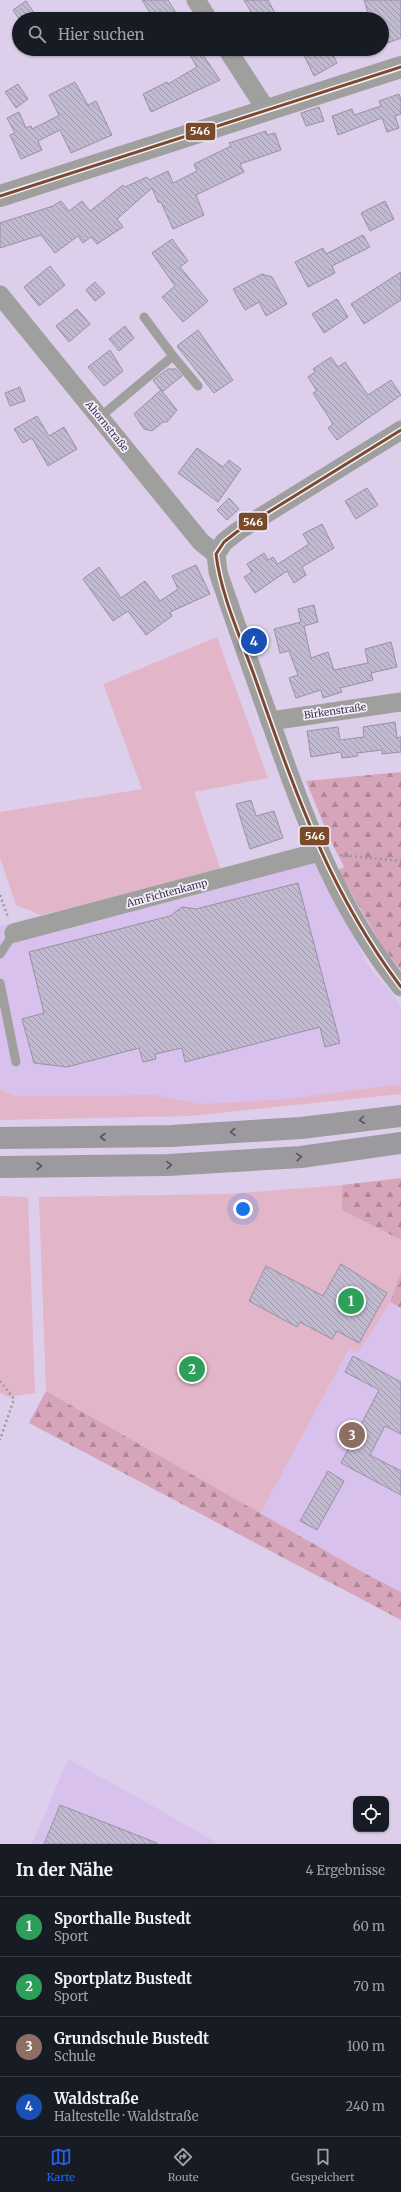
<!DOCTYPE html>
<html lang="de">
<head>
<meta charset="utf-8">
<style>
  body { margin:0; font-family:Merriweather,serif; background:#242831; color:#f1f3f6 }
  .controls { position:absolute; right:12px; bottom:12px; display:grid; overflow:hidden; border-radius:8px; box-shadow:0 1px 3px #0004 }
  .controls button { width:36px; height:36px; display:grid; place-items:center; padding:0; border:0; border-bottom:1px solid #363941; background:#171b24; color:#f1f3f6; font:20px sans-serif }
  .you { position:absolute; left:243px; top:1209px; width:14px; height:14px; margin:-10px; border:3px solid #fff; border-radius:50%; background:#1a73e8; box-shadow:0 0 0 6px #1a73e833 }
  .badge { display:grid; place-items:center; width:26px; height:26px; border-radius:50%; background:#2563eb; color:#fff; font-size:13px; font-weight:700 }
  .pin { position:absolute; translate:-50% -50%; border:2px solid #fff; box-shadow:0 1px 4px #0006 }
  .list { margin:0; padding:0; list-style:none }
  h2 { display:flex; justify-content:space-between; align-items:center; height:52px; margin:0; padding:0 16px; font-size:17px }
  h2 small { font-size:13px; font-weight:400; color:#9ea1a6 }
  .list li { display:grid; grid-template-columns:26px 1fr auto; gap:12px; align-items:center; box-sizing:border-box; height:60px; padding:0 16px; border-top:1px solid #363941 }
  .list b { display:block; font-size:15px; white-space:nowrap }
  .list p { margin:0; font-size:13px; white-space:nowrap; color:#9ea1a6 }
  .list em { font-size:13px; font-style:normal; color:#9ea1a6 }
  .icon { flex:none; width:22px; height:22px; fill:none; stroke:currentColor; stroke-width:2; stroke-linecap:round; stroke-linejoin:round }
  .map { position:relative; flex:none; width:401px; height:1844px; overflow:hidden }
  .search { position:absolute; background:#171b24; box-shadow:0 1px 3px #0004; left:12px; right:12px; top:12px; height:44px; display:flex; align-items:center; gap:10px; box-sizing:border-box; padding:0 14px; border-radius:22px; color:#9ea1a6; font-size:15px }
  .sheet { height:292px; background:#171b24 }
  nav { display:flex; justify-content:space-around; align-items:center; box-sizing:border-box; height:56px; border-top:1px solid #363941; background:#171b24; font-size:11px; color:#9ea1a6 }
  nav a { display:grid; justify-items:center; gap:2px }
  nav .on { color:#2563eb }
  .map>svg:first-child { display:block }
  .built { fill:#d8c1ed }
  .grass { fill:#e2b5c8 }
  .forest { fill:url(#forest-firs) }
  .building { fill:url(#building-back-hatch); stroke:#9891a6 }
  .lines { fill:none; stroke-linecap:round; stroke-linejoin:round }
  .path { stroke:#9c999e; stroke-width:2.5; stroke-dasharray:2 3; stroke-linecap:butt }
  .service { stroke:#9f9f9e; stroke-width:9 }
  .minor { stroke:#9f9f9e; stroke-width:19 }
  .tertiary { stroke:#9f9f9e; stroke-width:22 }
  .motorway { stroke:#9d9a9f; stroke-width:22 }
  .bus-1-casing { stroke:#f5eefd; stroke-width:6 }
  .bus-1 { stroke:#7a4b2a; stroke-width:3 }
  .oneway { stroke:#595161 }
  .labels { text-anchor:middle; dominant-baseline:central; stroke-width:3.5; stroke-linejoin:round; paint-order:stroke }
  .street-label { font-size:10px; fill:#3c3246; stroke:#f5eefd }
  .line-badge { stroke:#f5eefd; stroke-width:1.5 }
  .badge-label { font-size:11px; text-anchor:middle; font-weight:bold; fill:#fff }
</style>
</head>
<body>
<div class="map">
<svg width="401" height="1844" viewBox="0 0 401 1844">
  <defs>
    <pattern id="forest-firs" width="22" height="20" patternUnits="userSpaceOnUse"><rect width="22" height="20" fill="#d6a5ba"/><path d="M5 1l3.5 6h-7zM16 11l3.5 6h-7z" fill="#af8799"/></pattern>
    <pattern id="building-back-hatch" width="6" height="6" patternUnits="userSpaceOnUse"><rect width="6" height="6" fill="#c1bad0"/><path d="M-1 5l2 2M0 0l6 6M5-1l2 2" fill="none" stroke="#9e98ab"/></pattern>
  </defs>
  <rect width="100%" height="100%" fill="#ddcfeb"/>
  <g class="built">
    <path d="M291 849 314 863 370 968 401 1005V1084L286 1099 200 1104 156 1095 15 1096 0 1089V926L221 870Z"/>
    <path d="M390 1302 401 1308V1592L368 1575 260 1514 349 1348 358 1352Z"/>
    <path d="M68 1759 162 1811 219 1844H32Z"/>
  </g>
  <g class="grass">
    <path d="M217 637 268 778 194 792 221 870 41 915 16 905 0 858V812L142 789 103 684Z"/>
    <path d="M401 1084V1094L190 1116 0 1120V1089L15 1096 156 1095 200 1104 286 1099Z"/>
    <path d="M342 1185V1210L401 1240V1272L390 1302 358 1353 349 1348 345 1356 260 1514 46 1391 39 1197 229 1194Z"/>
    <path d="M0 1196 28 1197 35 1393 7 1397 0 1393Z"/>
  </g>
  <g class="forest">
    <path d="M401 772V970L384 949 338 870 344 867 329 837 306 781Z"/>
    <path d="M401 1178V1240L342 1210V1185Z"/>
    <path d="M401 1272V1308L390 1302Z"/>
    <path d="M46 1391 368 1575 401 1592V1620L29 1423Z"/>
  </g>
  <g class="building">
    <path d="M142 0H168L180 19H154Z"/>
    <path d="M244 0H268L278 19H255Z"/>
    <path d="M364 0H401V38L382 45V19H370Z"/>
    <path d="M26 1 38 19H19L13 10Z"/>
    <path d="M199 49 220 80 151 112 143 94 167 82 168 84 197 67 190 55Z"/>
    <path d="M301 49H330L337 63 314 76Z"/>
    <path d="M75 82 88 105 96 101 112 135 71 153 60 130 38 141 42 150 21 159 10 135 15 133 7 118 19 112 26 128 31 126 32 129 54 118 59 115 49 95Z"/>
    <path d="M18 84 28 99 16 108 5 92Z"/>
    <path d="M399 94 401 100V114L395 116 399 128 387 132 382 118 338 135 332 116 352 109 354 115 381 106 379 101Z"/>
    <path d="M319 107 324 121 306 126 301 113Z"/>
    <path d="M266 131 267 135 275 133 281 150 240 164 244 172 196 195 204 215 173 229 161 202H158L152 188 117 219 123 227 97 244 91 237 83 243 78 236 55 253 41 235 0 248V223L53 206 61 201 69 211 82 201 90 211 123 185 125 187 147 177 149 180 168 171 173 183 197 171 194 164 231 146 229 143Z"/>
    <path d="M385 201 394 219 370 231 361 213Z"/>
    <path d="M363 235 370 247 332 266 335 273 308 287 295 262 323 248 326 254Z"/>
    <path d="M172 239 188 261 180 267 208 301 183 322 162 297 175 286 152 253Z"/>
    <path d="M50 266 65 285 39 306 24 287Z"/>
    <path d="M401 272V300L364 324 351 304Z"/>
    <path d="M262 274 272 277 287 304 266 316 259 302 245 310 233 289Z"/>
    <path d="M95 282 105 293 95 301 86 290Z"/>
    <path d="M337 299 348 317 324 333 312 314Z"/>
    <path d="M77 309 90 324 69 342 56 326Z"/>
    <path d="M125 326 134 338 119 351 109 339Z"/>
    <path d="M198 330 233 380 214 393 177 346Z"/>
    <path d="M110 350 123 371 104 386 88 367Z"/>
    <path d="M331 357 338 367 345 362 368 395 391 380 401 395 337 440 328 428 333 424 313 393 317 391 308 377 315 372 313 369Z"/>
    <path d="M168 369H176L182 376 162 392 153 380Z"/>
    <path d="M20 387 25 401 10 406 5 393Z"/>
    <path d="M161 390 177 410 167 422H163L152 431 144 429 134 414Z"/>
    <path d="M37 416 49 436 64 427 77 449 48 466 32 438 23 443 14 429Z"/>
    <path d="M197 448 223 467 229 460 241 469 218 502 178 473Z"/>
    <path d="M367 488 378 505 356 519 345 501Z"/>
    <path d="M229 498 239 509 227 520 217 510Z"/>
    <path d="M322 524 334 548 302 567 306 575 294 583 287 571 255 593 244 577 252 572 247 564 264 553 268 560 273 557 278 564 309 544 303 534Z"/>
    <path d="M196 565 210 594 170 612 172 616 146 635 128 611 113 621 83 579 99 567 121 598 145 581 160 601 178 589 172 576Z"/>
    <path d="M314 605 318 622 304 626 311 658 328 652 334 670 368 663 365 649 391 642 397 667 371 673 373 680 340 688 342 692 323 698 321 690 296 698 289 678 298 675 289 651 280 653 274 629 301 622 298 609Z"/>
    <path d="M395 722 397 738 401 737V752L382 754V750L357 753 358 756 342 758 341 752 311 757 307 731 338 727 340 740 364 737 363 727Z"/>
    <path d="M251 800 256 816 274 811 283 838 250 849 236 804Z"/>
    <path d="M298 883 340 1043 325 1047 320 1027 185 1062 182 1048 155 1054 156 1059 143 1062 139 1048 67 1067 34 1063 22 1019 44 1013 29 952 170 916 182 907 196 909Z"/>
    <path d="M341 1264 387 1293 359 1343 337 1331 332 1339 300 1322 297 1327 249 1301 266 1266 323 1296Z"/>
    <path d="M353 1356 401 1382V1434L385 1426 370 1455 401 1471V1495L341 1463 379 1390 345 1372Z"/>
    <path d="M328 1471 344 1481 317 1530 300 1521Z"/>
    <path d="M60 1805 157 1843V1844H44Z"/>
  </g>
  <g class="lines">
    <g class="path">
      <path d="M340 855 401 861"/>
      <path d="M0 895 8 917"/>
      <path d="M0 1381 14 1399 0 1440"/>
    </g>
    <g class="service">
      <path d="M173 356 198 386"/>
      <path d="M100 417 173 356 144 317"/>
      <path d="M0 954 14 933"/>
      <path d="M0 983 16 1062"/>
    </g>
    <g class="minor">
      <path d="M196 0 208 19"/>
      <path d="M227 49 267 111"/>
      <path d="M0 295 201 542 216 554"/>
      <path d="M401 430 238 531 224 542 216 554 218 572C237 628 257 684 277 740 308 829 341 913 401 987"/>
      <path d="M270 721 401 702"/>
      <path d="M14 933 319 852"/>
    </g>
    <path class="tertiary" d="M0 196 401 67"/>
    <g class="motorway">
      <path d="M0 1138 171 1136 301 1128 401 1116"/>
      <path d="M0 1167 168 1165 301 1157 401 1143"/>
    </g>
    <defs>
      <g id="bus-1">
        <path d="M0 196 401 67"/>
        <path d="M401 430 238 531 224 542 216 554C221 596 241 638 255 678 295 791 328 890 401 987"/>
      </g>
    </defs>
    <use href="#bus-1" class="bus-1-casing"/>
    <use href="#bus-1" class="bus-1"/>
  </g>
  <defs><path id="oneway-chevron" d="M-2-3.5L2.5 0L-2 3.5" fill="none" stroke-width="1.6" stroke-linecap="round" stroke-linejoin="round"/></defs>
  <g class="oneway">
    <use href="#oneway-chevron" transform="translate(362 1120) rotate(173)"/>
    <use href="#oneway-chevron" transform="translate(233 1132) rotate(176)"/>
    <use href="#oneway-chevron" transform="translate(103 1137) rotate(180)"/>
    <use href="#oneway-chevron" transform="translate(299 1157) rotate(-5)"/>
    <use href="#oneway-chevron" transform="translate(169 1165) rotate(-2)"/>
    <use href="#oneway-chevron" transform="translate(39 1166) rotate(-1)"/>
  </g>
  <g class="labels">
    <g class="street-label">
      <text transform="translate(107 426) rotate(51)">Ahornstraße</text>
      <text transform="translate(335 711) rotate(-8)">Birkenstraße</text>
      <text transform="translate(167 893) rotate(-15)">Am Fichtenkamp</text>
    </g>
  </g>
  <g class="line-badge">
    <rect x="185" y="122" width="31" height="19" rx="4" fill="#7a4b2a"/>
    <rect x="238" y="512" width="30" height="19" rx="4" fill="#7a4b2a"/>
    <rect x="299" y="826" width="31" height="20" rx="4" fill="#7a4b2a"/>
  </g>
  <g class="badge-label">
    <text x="200" y="135">546</text>
    <text x="253" y="526">546</text>
    <text x="315" y="840">546</text>
  </g>
</svg>
<div class="controls">
<button><svg class="icon" aria-label="locate" viewBox="0 0 24 24"><circle cx="12" cy="12" r="6"/><path d="M12 2v4M12 18v4M2 12h4M18 12h4"/></svg></button>
</div>
<div class="you"></div>
<div class="pin badge" style="left:351px;top:1301px;background:#2e9e5b">1</div>
<div class="pin badge" style="left:192px;top:1369px;background:#2e9e5b">2</div>
<div class="pin badge" style="left:352px;top:1435px;background:#8d6e63">3</div>
<div class="pin badge" style="left:254px;top:641px;background:#1a4fb4">4</div>
<div class="search"><svg class="icon" aria-label="search" viewBox="0 0 24 24"><circle cx="10" cy="10" r="6"/><path d="M15 15l6 6"/></svg>Hier suchen</div>
</div>
<section class="sheet">
<h2>In der Nähe<small>4 Ergebnisse</small></h2>
<ul class="list">
<li><span class="badge" style="background:#2e9e5b">1</span><div><b>Sporthalle Bustedt</b><p>Sport</p></div><em>60 m</em></li>
<li><span class="badge" style="background:#2e9e5b">2</span><div><b>Sportplatz Bustedt</b><p>Sport</p></div><em>70 m</em></li>
<li><span class="badge" style="background:#8d6e63">3</span><div><b>Grundschule Bustedt</b><p>Schule</p></div><em>100 m</em></li>
<li><span class="badge" style="background:#1a4fb4">4</span><div><b>Waldstraße</b><p>Haltestelle · Waldstraße</p></div><em>240 m</em></li>
</ul>
</section>
<nav>
<a class="on"><svg class="icon" aria-label="map" viewBox="0 0 24 24"><path d="M3 6l6-2 6 2 6-2v14l-6 2-6-2-6 2zM9 4v14M15 6v14"/></svg>Karte</a>
<a><svg class="icon" aria-label="directions" viewBox="0 0 24 24"><path d="M12 3l9 9-9 9-9-9zM9 14v-3h6M13 9l2 2-2 2"/></svg>Route</a>
<a><svg class="icon" aria-label="saved" viewBox="0 0 24 24"><path d="M7 4h10v16l-5-4-5 4z"/></svg>Gespeichert</a>
</nav>
</body>
</html>
